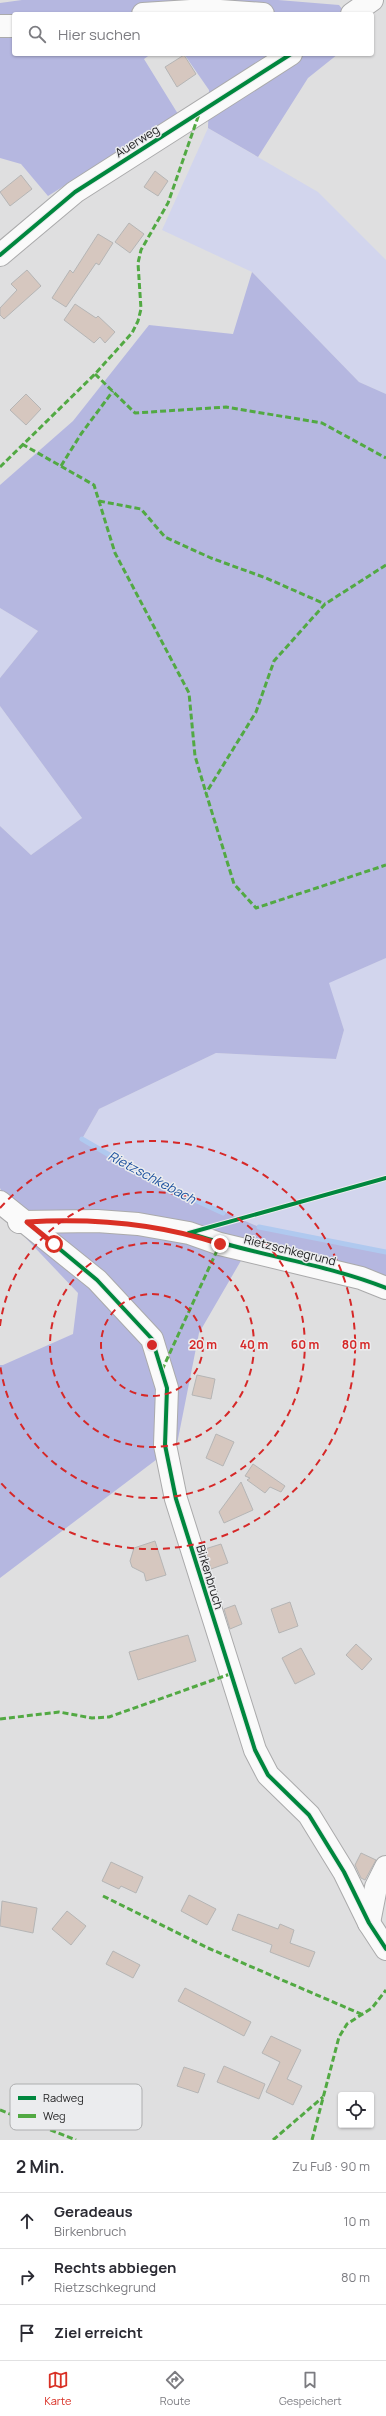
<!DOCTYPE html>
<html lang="de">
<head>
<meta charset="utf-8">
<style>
  body { margin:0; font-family:Manrope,sans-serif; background:#f2f2f3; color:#2b2b33 }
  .controls { position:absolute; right:12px; bottom:12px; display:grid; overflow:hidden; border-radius:4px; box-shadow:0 1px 3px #0004 }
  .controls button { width:36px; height:36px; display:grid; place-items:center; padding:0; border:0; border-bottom:1px solid #e1e1e2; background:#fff; color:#2b2b33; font:20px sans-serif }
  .stop { position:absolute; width:12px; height:12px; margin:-9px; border:3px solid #d93025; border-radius:50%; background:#fff }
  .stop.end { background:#d93025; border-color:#fff; box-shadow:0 1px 4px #0008 }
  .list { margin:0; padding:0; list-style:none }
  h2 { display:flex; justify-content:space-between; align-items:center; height:52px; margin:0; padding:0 16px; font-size:17px }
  h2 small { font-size:13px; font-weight:400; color:#7c7c81 }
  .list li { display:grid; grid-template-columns:26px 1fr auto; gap:12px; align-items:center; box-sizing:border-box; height:56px; padding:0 16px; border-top:1px solid #e1e1e2 }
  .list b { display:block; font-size:15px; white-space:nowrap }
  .list p { margin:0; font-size:13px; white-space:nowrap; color:#7c7c81 }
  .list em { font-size:13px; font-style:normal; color:#7c7c81 }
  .icon { flex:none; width:22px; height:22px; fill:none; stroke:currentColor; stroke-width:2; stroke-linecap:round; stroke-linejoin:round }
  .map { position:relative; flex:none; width:386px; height:2140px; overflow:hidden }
  .search { position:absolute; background:#fff; box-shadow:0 1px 3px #0004; left:12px; right:12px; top:12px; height:44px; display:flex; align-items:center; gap:10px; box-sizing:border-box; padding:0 14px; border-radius:4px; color:#7c7c81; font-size:15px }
  .sheet { height:220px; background:#fff }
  nav { display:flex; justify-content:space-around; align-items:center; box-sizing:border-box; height:56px; border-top:1px solid #e1e1e2; background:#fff; font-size:11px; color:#7c7c81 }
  nav a { display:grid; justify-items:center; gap:2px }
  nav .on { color:#d93025 }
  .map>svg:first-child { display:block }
  .green { fill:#d2d5ed }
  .forest { fill:#b5b7e0 }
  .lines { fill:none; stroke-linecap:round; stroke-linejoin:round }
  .stream { stroke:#b0c9ef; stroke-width:5 }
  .building { fill:#d6c7bf; stroke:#b5b5b5 }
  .minor-casing { stroke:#aaaaab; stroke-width:24 }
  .minor { stroke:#fafafa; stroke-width:22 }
  .quiet { stroke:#52a943; stroke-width:3; stroke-dasharray:6 3; stroke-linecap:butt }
  .cycleway-casing { stroke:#ebecee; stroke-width:6 }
  .cycleway { stroke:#00873e; stroke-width:4 }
  .route { stroke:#d93025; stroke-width:5 }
  .ring { fill:none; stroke:#d62828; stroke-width:2; stroke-dasharray:7 5 }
  .labels { text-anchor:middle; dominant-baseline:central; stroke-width:3; stroke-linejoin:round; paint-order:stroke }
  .street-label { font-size:12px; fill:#1c1c1d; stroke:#ebecee }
  .water-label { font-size:13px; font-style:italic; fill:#1f53a0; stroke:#ebecee }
  .key { fill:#ebecee; stroke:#adaeaf; stroke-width:1 }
  .key-label { font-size:11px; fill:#1c1c1d }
  .centre { fill:#d62828; stroke:#ebecee; stroke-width:2 }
  .ring-label { font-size:12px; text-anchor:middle; font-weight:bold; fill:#d62828; stroke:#ebecee; stroke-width:3; stroke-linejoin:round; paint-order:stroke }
</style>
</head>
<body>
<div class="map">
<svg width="386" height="2140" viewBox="0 0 386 2140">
  <rect width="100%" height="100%" fill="#dfdfe0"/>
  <g class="green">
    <path d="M208 128 318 192 386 260V394L359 382 252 272 162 230Z"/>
    <path d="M0 608 38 631 0 678Z"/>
    <path d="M0 706 82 818 31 855 0 826Z"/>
    <path d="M386 958V1252L259 1227 152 1180 82 1139 99 1109 216 1053 336 1059 344 1030 328 983Z"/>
  </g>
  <g class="forest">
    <path d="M22 0H278L339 5 346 14H14V54H151L144 59 178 114 48 196 21 164 0 158V3Z"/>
    <path d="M184 54H338L308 78 258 157 208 128 209 90Z"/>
    <path d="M252 272 359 382 386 394V958L329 983 344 1030 336 1059 216 1053 99 1109 82 1139 152 1180 259 1227 386 1252V1289L246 1252 199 1333 177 1444 0 1578V1365H3L73 1334 78 1293 21 1233 0 1188V826L31 855 82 818 0 706V678L38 631 0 608V485L73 421 149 325 233 334Z"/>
  </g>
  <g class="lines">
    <g class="stream">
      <path d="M82 1139 152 1180 223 1213"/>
      <path d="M259 1227 386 1252"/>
    </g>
  </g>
  <g class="building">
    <path d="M184 55 196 74 177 87 165 67Z"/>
    <path d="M155 171 168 181 158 196 144 187Z"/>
    <path d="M21 175 32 189 10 206 0 192Z"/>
    <path d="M129 223 144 234 130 253 115 242Z"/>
    <path d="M98 234 113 243 99 265 96 263 66 307 52 298 70 270 73 273Z"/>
    <path d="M27 270 41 286 4 319 0 315V308L17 290 11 284Z"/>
    <path d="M75 304 96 318 98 316 115 332 105 343 100 337 94 343 64 320Z"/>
    <path d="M26 394 41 409 26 425 10 410Z"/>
    <path d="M197 1375 215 1379 211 1399 192 1395Z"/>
    <path d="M216 1434 234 1442 223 1466 206 1458Z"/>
    <path d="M253 1464 285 1486 281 1492 270 1487 265 1493 247 1480 250 1478 245 1476Z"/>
    <path d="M241 1482 253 1510 224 1523 219 1512Z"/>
    <path d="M155 1541 166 1575 146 1581 144 1573 132 1567 130 1561 134 1548Z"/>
    <path d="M221 1544 228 1563 211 1569 205 1549Z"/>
    <path d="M290 1602 298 1626 279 1633 271 1609Z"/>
    <path d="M235 1605 242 1624 230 1629 224 1609Z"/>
    <path d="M188 1635 196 1661 138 1680 129 1652Z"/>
    <path d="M356 1644 372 1659 362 1670 346 1655Z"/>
    <path d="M301 1648 315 1674 295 1684 282 1658Z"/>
    <path d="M361 1853 376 1860 365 1880 361 1878 355 1865Z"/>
    <path d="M111 1862 143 1877 136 1893 121 1886 119 1889 102 1881Z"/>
    <path d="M189 1895 216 1909 207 1925 181 1911Z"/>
    <path d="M2 1901 37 1908 33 1933 0 1926Z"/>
    <path d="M67 1911 86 1926 71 1945 52 1929Z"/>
    <path d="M238 1914 278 1929 280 1924 294 1930 290 1943 315 1952 309 1967 270 1952 272 1945 232 1930Z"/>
    <path d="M113 1951 140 1965 133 1978 106 1964Z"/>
    <path d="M185 1988 251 2022 244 2036 178 2001Z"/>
    <path d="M271 2036 301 2050 287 2079 302 2086 293 2105 266 2092 280 2062 262 2053Z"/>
    <path d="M224 2066 265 2084 259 2099 217 2082Z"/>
    <path d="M184 2067 205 2074 198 2093 177 2086Z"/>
  </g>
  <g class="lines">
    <defs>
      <g id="minor">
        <path d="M143 14 206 10 263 14"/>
        <path d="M352 14 372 0"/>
        <path d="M0 26H14"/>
        <path d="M0 255 75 192 291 54"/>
        <path d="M0 1202 97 1280 152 1339 167 1388 165 1445 176 1499 255 1750 268 1775 309 1815 344 1872 369 1923 386 1949"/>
        <path d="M19 1222 97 1221 138 1224 189 1233 220 1244 361 1278 386 1288"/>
        <path d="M369 1923 376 1887 386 1867"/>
      </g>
    </defs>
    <use href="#minor" class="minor-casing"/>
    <use href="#minor" class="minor"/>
    <g class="quiet">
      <path d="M95 374 135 413 226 407 322 423 386 458"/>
      <path d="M22 444 94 485 115 553 189 693 195 756 206 793"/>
      <path d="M61 466 81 434 113 391"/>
      <path d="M0 467 95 374 132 333 138 321 141 309 138 263 141 250 168 203 199 114"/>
      <path d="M99 501 141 509 165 537 211 558 266 578 325 604"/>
      <path d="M386 565 325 604 274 661 256 712 206 793 234 884 256 908 386 865"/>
      <path d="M162 1370 220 1244"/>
      <path d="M0 1719 59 1712 92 1718 109 1717 230 1674"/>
      <path d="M103 1896 208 1948 361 2014"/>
      <path d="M0 2110 76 2140"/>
      <path d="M273 2140 323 2097"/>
      <path d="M312 2140 339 2037 347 2024 372 2008 386 1990"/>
    </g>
    <defs>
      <g id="cycleway">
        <path d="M0 255 75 192 291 54"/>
        <path d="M27 1222 97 1280 152 1339 167 1388 165 1445 176 1499 255 1750 268 1775 309 1815 344 1872 369 1923 386 1949"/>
        <path d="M189 1233 386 1178"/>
        <path d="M189 1233C253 1255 323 1263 386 1288"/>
      </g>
    </defs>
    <use href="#cycleway" class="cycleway-casing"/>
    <use href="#cycleway" class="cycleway"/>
  </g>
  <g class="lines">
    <path class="route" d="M54 1244 27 1222C93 1218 157 1223 220 1244"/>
  </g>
  <g class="ring">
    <circle cx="152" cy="1345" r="51"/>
    <circle cx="152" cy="1345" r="102"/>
    <path d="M0 1326A153 153 0 1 1 0 1364"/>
    <path d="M0 1208A204 204 0 1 1 0 1482"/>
  </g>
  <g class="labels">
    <g class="street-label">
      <text transform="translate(137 141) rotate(-32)">Auerweg</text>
      <text transform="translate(290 1250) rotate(14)">Rietzschkegrund</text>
      <text transform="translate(210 1577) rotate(73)">Birkenbruch</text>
    </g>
    <g class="water-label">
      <text transform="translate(152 1177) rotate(28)">Rietzschkebach</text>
    </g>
  </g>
  <rect x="10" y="2084" width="132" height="46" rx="6" class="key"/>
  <rect x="18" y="2096" width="18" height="4" fill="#00873e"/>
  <rect x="18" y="2114" width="18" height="4" fill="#52a943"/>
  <g class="key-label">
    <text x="43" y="2102">Radweg</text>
    <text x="43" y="2120">Weg</text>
  </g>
  <circle cx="152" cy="1345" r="6" class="centre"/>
  <g class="ring-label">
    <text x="203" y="1349">20 m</text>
    <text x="254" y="1349">40 m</text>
    <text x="305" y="1349">60 m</text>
    <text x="356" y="1349">80 m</text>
  </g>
</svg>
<div class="controls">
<button><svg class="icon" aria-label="locate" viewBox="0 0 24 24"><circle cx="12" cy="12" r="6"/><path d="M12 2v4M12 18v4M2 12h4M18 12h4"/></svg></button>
</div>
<div class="stop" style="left:54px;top:1244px"></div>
<div class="stop end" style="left:220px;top:1244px"></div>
<div class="search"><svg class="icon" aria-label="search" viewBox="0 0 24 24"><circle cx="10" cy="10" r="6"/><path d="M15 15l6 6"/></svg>Hier suchen</div>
</div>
<section class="sheet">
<h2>2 Min.<small>Zu Fuß · 90 m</small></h2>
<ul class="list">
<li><svg class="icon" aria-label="ahead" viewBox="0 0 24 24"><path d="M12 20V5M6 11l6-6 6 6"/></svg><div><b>Geradeaus</b><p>Birkenbruch</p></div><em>10 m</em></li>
<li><svg class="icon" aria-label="right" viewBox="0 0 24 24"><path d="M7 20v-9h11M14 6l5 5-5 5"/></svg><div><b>Rechts abbiegen</b><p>Rietzschkegrund</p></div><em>80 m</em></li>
<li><svg class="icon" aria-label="arrive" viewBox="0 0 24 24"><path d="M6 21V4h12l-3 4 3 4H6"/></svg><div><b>Ziel erreicht</b></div></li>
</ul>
</section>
<nav>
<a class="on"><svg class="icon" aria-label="map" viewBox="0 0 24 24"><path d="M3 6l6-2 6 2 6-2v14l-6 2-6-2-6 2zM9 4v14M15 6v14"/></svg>Karte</a>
<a><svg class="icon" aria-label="directions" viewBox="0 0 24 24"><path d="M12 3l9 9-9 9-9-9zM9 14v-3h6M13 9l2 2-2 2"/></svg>Route</a>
<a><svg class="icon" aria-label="saved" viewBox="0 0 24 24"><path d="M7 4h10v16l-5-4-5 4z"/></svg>Gespeichert</a>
</nav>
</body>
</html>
